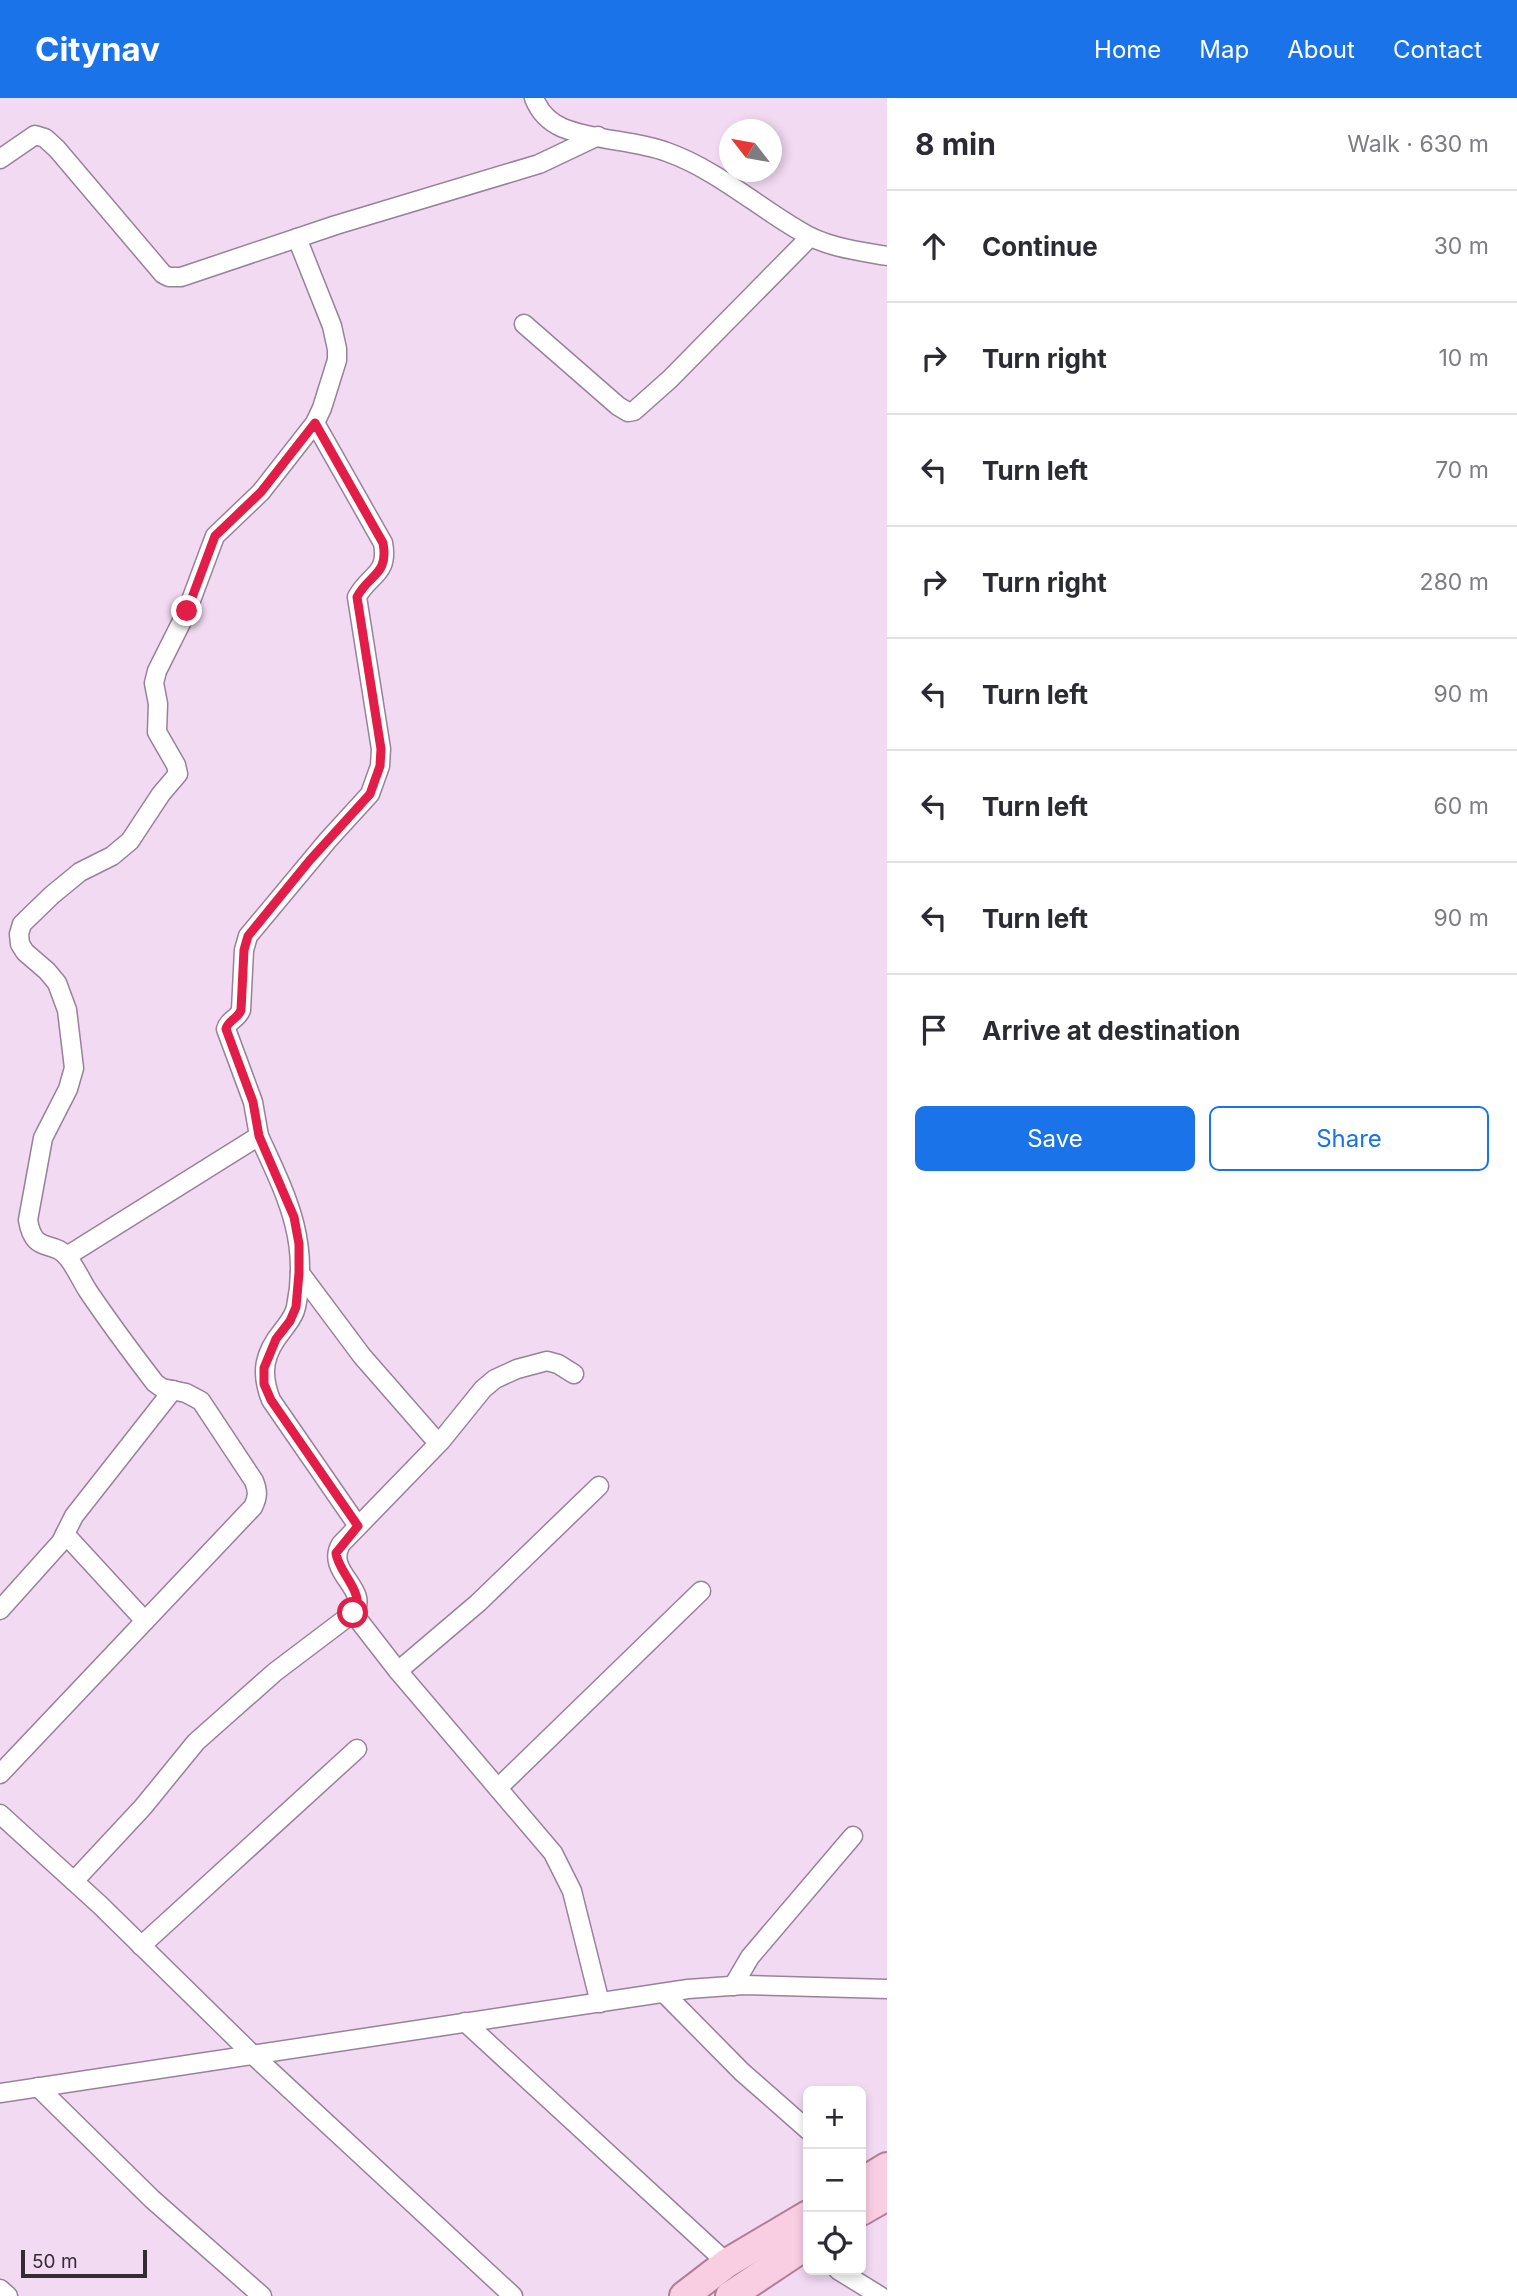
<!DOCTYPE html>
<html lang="en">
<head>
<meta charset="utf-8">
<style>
  body { margin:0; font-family:Inter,sans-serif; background:#f2f2f3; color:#2b2b33 }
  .controls { position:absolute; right:21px; bottom:21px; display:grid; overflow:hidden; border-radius:10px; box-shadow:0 4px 10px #0003 }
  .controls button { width:63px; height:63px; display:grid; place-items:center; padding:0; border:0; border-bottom:2px solid #e1e1e2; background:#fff; color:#2b2b33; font:35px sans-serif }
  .compass { position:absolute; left:719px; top:21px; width:63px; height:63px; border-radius:50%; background:#fff; box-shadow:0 4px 10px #0003; rotate:301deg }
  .scale { position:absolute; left:21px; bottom:18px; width:126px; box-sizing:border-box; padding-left:7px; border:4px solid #342b35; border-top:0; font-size:19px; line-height:24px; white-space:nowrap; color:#342b35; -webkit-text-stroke:5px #f2daf3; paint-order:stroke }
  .stop { position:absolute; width:21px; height:21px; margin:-16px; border:5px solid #e11d48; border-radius:50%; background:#fff }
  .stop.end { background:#e11d48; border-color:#fff; box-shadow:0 2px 7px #0008 }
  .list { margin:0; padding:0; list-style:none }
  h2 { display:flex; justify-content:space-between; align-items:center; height:91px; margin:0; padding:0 28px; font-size:30px }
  h2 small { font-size:23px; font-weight:400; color:#7c7c81 }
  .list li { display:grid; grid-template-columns:46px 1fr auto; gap:21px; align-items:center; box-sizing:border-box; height:112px; padding:0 28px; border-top:2px solid #e1e1e2 }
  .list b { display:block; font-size:26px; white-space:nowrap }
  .list em { font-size:23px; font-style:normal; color:#7c7c81 }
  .actions { display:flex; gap:14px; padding:21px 28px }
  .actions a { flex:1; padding:16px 0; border:2px solid #1a73e8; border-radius:10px; text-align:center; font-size:24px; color:#1a73e8 }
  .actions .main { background:#1a73e8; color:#fff }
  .icon { flex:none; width:38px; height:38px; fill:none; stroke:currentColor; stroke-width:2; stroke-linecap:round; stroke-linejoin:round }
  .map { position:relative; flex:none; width:887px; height:2198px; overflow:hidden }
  header { display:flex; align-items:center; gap:42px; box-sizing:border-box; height:98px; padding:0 35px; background:#1a73e8; color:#fff }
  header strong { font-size:33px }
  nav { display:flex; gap:38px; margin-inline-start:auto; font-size:24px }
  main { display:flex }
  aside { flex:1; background:#fff }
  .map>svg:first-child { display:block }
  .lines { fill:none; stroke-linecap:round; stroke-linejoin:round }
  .street-casing { stroke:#988299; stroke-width:21 }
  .primary-casing { stroke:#b17e99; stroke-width:32 }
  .street { stroke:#fff; stroke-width:18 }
  .primary { stroke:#f9cde2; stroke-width:28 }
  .route { stroke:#e11d48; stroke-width:9 }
</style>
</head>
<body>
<header>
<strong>Citynav</strong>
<nav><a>Home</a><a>Map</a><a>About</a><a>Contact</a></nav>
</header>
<main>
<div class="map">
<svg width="887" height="2198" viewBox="0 0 887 2198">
  <rect width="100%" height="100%" fill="#f2daf3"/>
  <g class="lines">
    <defs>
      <g id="street">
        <path d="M534 0C539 13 549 24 563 30 596 43 634 42 667 54 717 72 755 107 800 133 825 149 858 153 887 158"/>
        <path d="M0 61 35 37 45 40 57 51 163 176 169 179H181L336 127 539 66 598 38"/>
        <path d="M524 226 618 308 628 314 634 313 670 281 810 139"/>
        <path d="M259 1038 253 1004 226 931C228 922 238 921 241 912L244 852 248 838 328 742 370 696 380 668 381 651 357 499C369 476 389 477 383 445L315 325"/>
        <path d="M67 1158 259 1038C286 1097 310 1142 296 1209 294 1219 288 1225 283 1232 264 1255 260 1274 271 1302L358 1428"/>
        <path d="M300 1175 362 1258 438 1345"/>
        <path d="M65 1436 145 1523"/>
        <path d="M0 1512 61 1444 74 1418 173 1292"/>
        <path d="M353 1515 398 1573 553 1755 572 1793 600 1905"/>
        <path d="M398 1573 478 1505 599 1388"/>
        <path d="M0 1676 253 1409C258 1399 258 1393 254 1383L201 1303 186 1295 162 1290 155 1285C132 1255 109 1224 88 1193 81 1182 76 1170 68 1160 53 1140 34 1158 28 1122L43 1040 68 991 74 970 67 912 57 885 47 873 25 854 20 846 19 836 22 826 52 797 80 774 112 758 130 743 161 696 178 676 176 667 157 634 158 606 154 585 157 573 187 513 215 438 261 394 315 325 322 310 337 262V251L332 228 297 140"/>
        <path d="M498 1690 701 1493"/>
        <path d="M0 1716 100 1807 253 1957 513 2198"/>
        <path d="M74 1783 143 1709 196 1644 275 1574 353 1515C372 1492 324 1474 341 1446L441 1343 483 1291 495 1281 517 1271 547 1263 558 1266 574 1276"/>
        <path d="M141 1848 357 1651"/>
        <path d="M733 1888 750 1859 853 1738"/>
        <path d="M664 1895 742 1974 808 2032"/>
        <path d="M465 1924 727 2165"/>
        <path d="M38 1989 152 2101 262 2198"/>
        <path d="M0 1995 688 1891 744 1887 887 1891"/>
        <path d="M838 2172 880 2198"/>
        <path d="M0 2191 8 2198"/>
      </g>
      <g id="primary">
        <path d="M861 2085 887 2069"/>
        <path d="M861 2113 887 2098"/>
        <path d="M684 2198 727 2165 808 2117"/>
        <path d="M730 2198 808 2146"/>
      </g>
    </defs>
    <use href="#street" class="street-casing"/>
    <use href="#primary" class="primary-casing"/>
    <use href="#street" class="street"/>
    <use href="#primary" class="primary"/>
  </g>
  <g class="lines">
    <path class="route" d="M187 513 215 438 261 394 315 325 383 445C389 477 369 476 357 499L381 651 380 668 370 696 310 762 248 838 244 852 241 912C238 921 228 922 226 931L253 1004 259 1038 294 1119 299 1146V1175L296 1209 290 1223 276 1241 264 1270V1286L271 1302 358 1428 336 1455C338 1475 368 1497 353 1515"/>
  </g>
</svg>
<div class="controls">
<button>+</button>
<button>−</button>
<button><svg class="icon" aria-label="locate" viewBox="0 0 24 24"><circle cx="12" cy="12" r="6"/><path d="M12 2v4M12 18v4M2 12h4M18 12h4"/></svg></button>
</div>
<svg class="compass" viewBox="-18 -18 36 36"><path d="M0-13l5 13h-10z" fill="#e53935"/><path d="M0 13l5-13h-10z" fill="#7c7c81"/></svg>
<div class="scale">50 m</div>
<div class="stop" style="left:353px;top:1515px"></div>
<div class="stop end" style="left:187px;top:513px"></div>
</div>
<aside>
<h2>8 min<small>Walk · 630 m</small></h2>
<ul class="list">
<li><svg class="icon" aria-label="ahead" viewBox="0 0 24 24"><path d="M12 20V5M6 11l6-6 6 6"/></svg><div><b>Continue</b></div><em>30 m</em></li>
<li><svg class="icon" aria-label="right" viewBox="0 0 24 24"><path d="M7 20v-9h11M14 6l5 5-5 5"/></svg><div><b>Turn right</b></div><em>10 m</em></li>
<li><svg class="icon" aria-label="left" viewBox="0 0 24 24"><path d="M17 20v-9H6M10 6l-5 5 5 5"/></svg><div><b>Turn left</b></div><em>70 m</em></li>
<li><svg class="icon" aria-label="right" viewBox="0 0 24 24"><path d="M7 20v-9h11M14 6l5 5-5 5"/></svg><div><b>Turn right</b></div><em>280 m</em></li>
<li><svg class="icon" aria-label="left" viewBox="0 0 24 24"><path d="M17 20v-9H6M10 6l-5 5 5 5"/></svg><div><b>Turn left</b></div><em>90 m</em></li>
<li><svg class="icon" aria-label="left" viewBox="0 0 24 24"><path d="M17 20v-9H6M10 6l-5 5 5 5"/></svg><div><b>Turn left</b></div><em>60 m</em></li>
<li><svg class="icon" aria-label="left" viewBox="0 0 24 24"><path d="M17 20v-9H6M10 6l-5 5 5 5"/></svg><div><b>Turn left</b></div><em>90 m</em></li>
<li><svg class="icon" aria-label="arrive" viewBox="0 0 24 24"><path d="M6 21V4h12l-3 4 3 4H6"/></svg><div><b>Arrive at destination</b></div></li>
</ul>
<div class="actions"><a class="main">Save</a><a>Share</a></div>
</aside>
</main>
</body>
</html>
